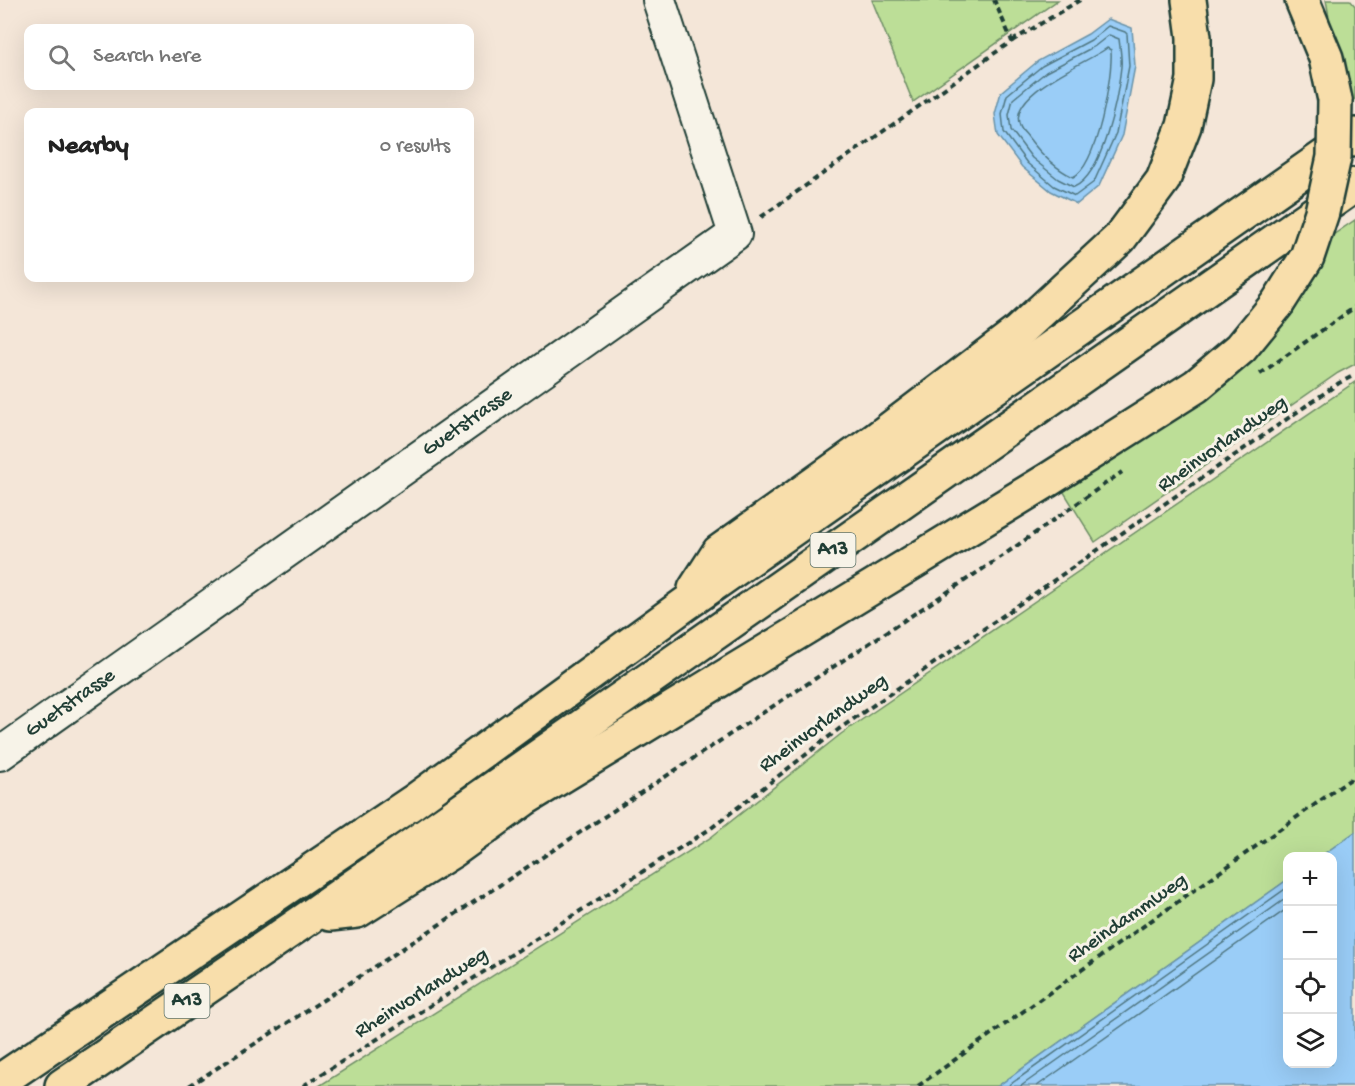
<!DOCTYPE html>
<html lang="en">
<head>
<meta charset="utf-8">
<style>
  body { margin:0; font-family:"Gochi Hand",sans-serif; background:#f2f2f2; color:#222 }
  .controls { position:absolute; right:18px; bottom:18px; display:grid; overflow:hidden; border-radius:12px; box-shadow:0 6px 24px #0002 }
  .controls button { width:54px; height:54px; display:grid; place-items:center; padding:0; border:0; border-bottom:2px solid #e0e0e0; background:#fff; color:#222; font:30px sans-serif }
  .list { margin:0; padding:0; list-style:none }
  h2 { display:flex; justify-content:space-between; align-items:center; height:78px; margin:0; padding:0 24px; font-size:26px }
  h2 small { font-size:20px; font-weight:400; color:#767676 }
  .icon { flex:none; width:33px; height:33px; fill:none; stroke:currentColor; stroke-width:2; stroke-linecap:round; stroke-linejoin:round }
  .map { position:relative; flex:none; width:1355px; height:1086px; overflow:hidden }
  .search { position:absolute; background:#fff; box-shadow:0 6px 24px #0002; left:24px; top:24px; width:450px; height:66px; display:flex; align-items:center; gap:15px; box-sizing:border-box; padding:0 21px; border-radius:12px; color:#767676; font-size:22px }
  .panel { position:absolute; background:#fff; box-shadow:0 6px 24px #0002; left:24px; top:108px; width:450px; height:174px; border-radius:12px }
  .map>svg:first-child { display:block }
  .green { fill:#bcde97; stroke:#6e8e66; stroke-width:1.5 }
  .water { fill:#9acdf7; stroke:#6993a9; stroke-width:1.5 }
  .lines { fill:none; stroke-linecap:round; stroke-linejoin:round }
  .shore { stroke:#507782; stroke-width:1.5 }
  .minor-casing { stroke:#1f3d34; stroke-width:36 }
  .motorway-casing { stroke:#1f3d34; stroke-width:38 }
  .path { stroke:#1f3d34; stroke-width:4; stroke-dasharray:6 4.5; stroke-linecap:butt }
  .minor { stroke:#f7f3e8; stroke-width:32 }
  .motorway { stroke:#f8deab; stroke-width:33 }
  .motorway-bridge-casing { stroke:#1f3d34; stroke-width:38; stroke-linecap:butt }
  .motorway-bridge { stroke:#f8deab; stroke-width:33 }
  .labels { text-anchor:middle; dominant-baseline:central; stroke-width:6; stroke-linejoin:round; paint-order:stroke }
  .shield { fill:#f7f3e8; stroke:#60746a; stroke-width:1.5 }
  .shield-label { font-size:20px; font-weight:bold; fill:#1f3d34 }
  .street-label { font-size:21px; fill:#1f3d34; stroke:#f7f3e8 }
</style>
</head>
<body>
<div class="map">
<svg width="1355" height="1086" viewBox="0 0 1355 1086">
  <rect width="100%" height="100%" fill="#f4e6d8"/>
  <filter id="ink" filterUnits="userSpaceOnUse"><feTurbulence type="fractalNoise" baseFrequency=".0167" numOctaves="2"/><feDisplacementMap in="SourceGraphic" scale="12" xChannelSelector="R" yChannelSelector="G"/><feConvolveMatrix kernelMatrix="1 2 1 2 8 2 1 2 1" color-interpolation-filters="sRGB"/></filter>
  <g filter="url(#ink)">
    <g class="green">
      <path d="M872 0H1058L913 102Z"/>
      <path d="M1326 0H1350L1355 6V99L1345 105Z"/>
      <path d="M1355 220V364L1338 373 1095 542 1062 489 1181 415 1232 378 1277 331 1309 285 1330 237Z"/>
      <path d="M1355 382V832L1321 856H1288L1287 880 998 1086H319L710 838 841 734Z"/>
    </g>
    <g class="water">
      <path d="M1108 19 1132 28 1135 66 1122 135 1099 186 1077 204 1051 191 1022 167 998 135 995 114 1001 92 1038 61 1088 34Z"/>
      <path d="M1355 832V1086H998L1287 880 1288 1064H1332V856H1321Z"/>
    </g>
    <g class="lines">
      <g class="shore">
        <path d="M1108 26 1125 32 1127 34 1129 66 1116 133 1094 182 1075 196 1054 186 1027 163 1004 132 1002 114 1007 95 1042 66 1091 40Z"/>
        <path d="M1109 35 1119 39C1120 48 1122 58 1121 67 1118 97 1103 175 1074 187L1058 179 1032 158 1011 130 1009 115 1013 99 1046 72 1095 46Z"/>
        <path d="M1107 48 1111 50C1113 76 1097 166 1073 177 1054 168 1040 153 1028 137 1026 134 1021 130 1020 126 1006 93 1087 63 1107 48Z"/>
        <path d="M1008 1086 1288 887"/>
        <path d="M1021 1086 1288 897"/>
        <path d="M1037 1086 1288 908"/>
      </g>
      <defs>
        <path id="minor" d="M0 754 735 234 659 0"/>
        <g id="motorway">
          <path d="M1302 0 1326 58 1335 100"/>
          <path d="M695 589 719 552 877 439 1018 332 1120 238 1163 180 1184 126 1194 79V37L1189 0"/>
          <path d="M330 914 357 911 452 851 524 799 1048 480 1196 386 1241 348 1277 304"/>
          <path d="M0 1081 413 802 684 605 1355 135"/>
          <path d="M62 1086 311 916 1355 185"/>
        </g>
      </defs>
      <use href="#minor" class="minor-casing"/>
      <use href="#motorway" class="motorway-casing"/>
      <g class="path">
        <path d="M1012 41 1080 0"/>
        <path d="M761 217 1012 41 994 0"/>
        <path d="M1260 374 1355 307"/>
        <path d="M189 1086 373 968 998 559 1122 472"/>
        <path d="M303 1086 710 829 839 729 1339 383 1355 375"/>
        <path d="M918 1086 1355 776"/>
      </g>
      <use href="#minor" class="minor"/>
      <use href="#motorway" class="motorway"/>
      <defs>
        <path id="motorway-bridge" d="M1277 304 1307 257 1322 212 1334 157 1335 100"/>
      </defs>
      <use href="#motorway-bridge" class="motorway-bridge-casing"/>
      <use href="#motorway-bridge" class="motorway-bridge"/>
    </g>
  </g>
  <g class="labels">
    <g class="shield">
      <rect x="810.5" y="533" width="45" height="34" rx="4.5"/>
      <rect x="164.5" y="984" width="45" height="34" rx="4.5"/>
    </g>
    <g class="shield-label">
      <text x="833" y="550">A13</text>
      <text x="187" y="1001">A13</text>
    </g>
    <g class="street-label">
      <text transform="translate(468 423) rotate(-35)">Guetstrasse</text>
      <text transform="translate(1223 445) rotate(-35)">Rheinvorlandweg</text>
      <text transform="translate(71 704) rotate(-35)">Guetstrasse</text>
      <text transform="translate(824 724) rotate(-36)">Rheinvorlandweg</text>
      <text transform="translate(1128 919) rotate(-35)">Rheindammweg</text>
      <text transform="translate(422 994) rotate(-32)">Rheinvorlandweg</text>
    </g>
  </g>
</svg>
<div class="controls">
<button>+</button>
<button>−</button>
<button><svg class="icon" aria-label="locate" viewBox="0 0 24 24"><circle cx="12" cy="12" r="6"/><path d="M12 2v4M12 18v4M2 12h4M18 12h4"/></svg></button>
<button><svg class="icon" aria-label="layers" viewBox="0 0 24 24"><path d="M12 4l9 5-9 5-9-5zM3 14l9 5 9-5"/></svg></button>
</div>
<div class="search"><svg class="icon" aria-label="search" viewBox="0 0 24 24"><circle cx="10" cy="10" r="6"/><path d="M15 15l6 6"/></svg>Search here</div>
<section class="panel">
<h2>Nearby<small>0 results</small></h2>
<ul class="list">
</ul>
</section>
</div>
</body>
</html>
